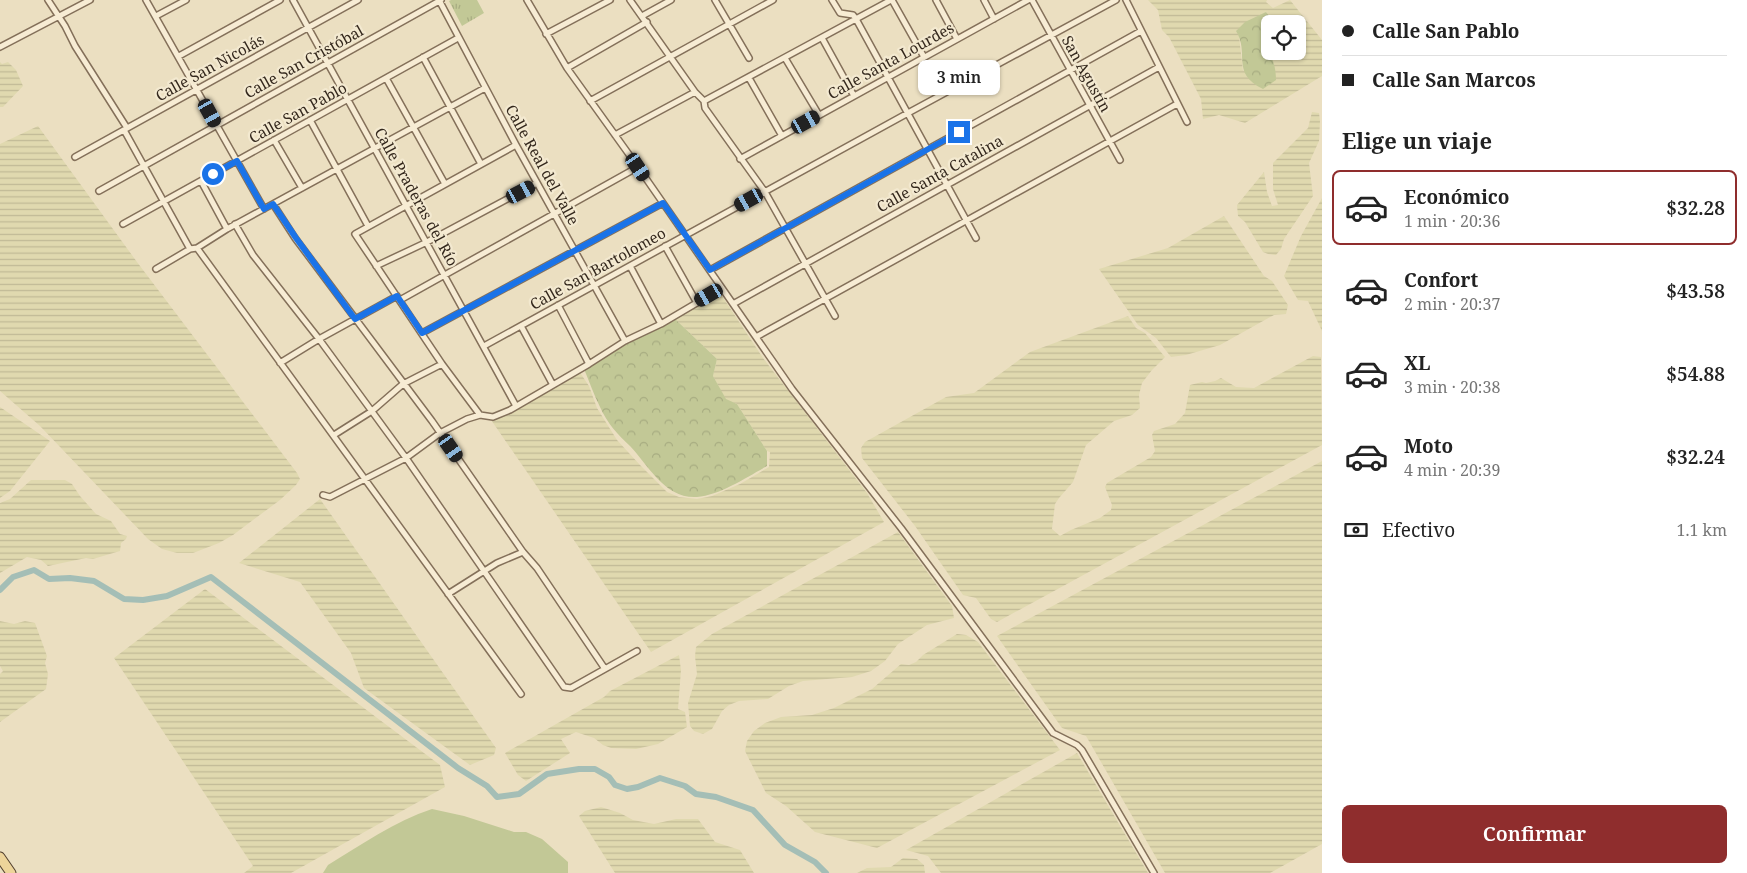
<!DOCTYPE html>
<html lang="es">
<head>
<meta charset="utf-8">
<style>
  :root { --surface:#fff; --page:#f6f6f6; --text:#222; --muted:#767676; --line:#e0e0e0; --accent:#8f2d2d }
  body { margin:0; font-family:"Noto Serif",serif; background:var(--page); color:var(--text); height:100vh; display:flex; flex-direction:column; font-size:19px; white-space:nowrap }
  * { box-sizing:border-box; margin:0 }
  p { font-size:16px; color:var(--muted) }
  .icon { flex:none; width:28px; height:28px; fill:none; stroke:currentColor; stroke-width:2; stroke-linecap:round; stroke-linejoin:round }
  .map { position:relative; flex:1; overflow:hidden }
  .drawer { display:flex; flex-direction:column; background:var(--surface); width:425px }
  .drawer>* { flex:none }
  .top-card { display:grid; align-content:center; height:110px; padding:0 20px; background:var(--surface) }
  .buttons { position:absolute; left:1261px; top:15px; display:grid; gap:10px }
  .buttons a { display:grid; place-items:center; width:45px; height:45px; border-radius:8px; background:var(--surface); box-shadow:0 1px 4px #0004; font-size:25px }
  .end { position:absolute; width:22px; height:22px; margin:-11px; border:6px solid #1a73e8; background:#fff; box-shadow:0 0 0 2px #fff }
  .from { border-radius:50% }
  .bubble { position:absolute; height:35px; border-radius:8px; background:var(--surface); box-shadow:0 1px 4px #0004; font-size:16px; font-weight:600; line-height:35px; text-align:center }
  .car { position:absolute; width:15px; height:30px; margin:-15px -8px; border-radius:6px; box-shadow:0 0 4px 1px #0007; background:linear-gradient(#222 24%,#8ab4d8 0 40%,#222 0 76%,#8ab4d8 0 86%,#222 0) }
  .top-card b { display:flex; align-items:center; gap:18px; height:48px; font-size:19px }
  .top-card b+b { border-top:1px solid var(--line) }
  .top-card i { width:12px; height:12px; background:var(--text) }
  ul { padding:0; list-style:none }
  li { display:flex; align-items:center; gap:15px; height:75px; margin:0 10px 8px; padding:0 10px; border:2px solid transparent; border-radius:8px }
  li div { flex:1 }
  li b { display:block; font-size:19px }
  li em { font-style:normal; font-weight:600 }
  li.active { border-color:var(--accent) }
  li>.icon { width:45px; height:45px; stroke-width:1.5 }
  h2 { padding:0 20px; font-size:22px; line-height:60px }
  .pay { display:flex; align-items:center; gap:12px; height:55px; padding:0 20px; font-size:19px }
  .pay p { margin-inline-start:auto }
  .cta { display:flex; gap:10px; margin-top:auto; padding:10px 20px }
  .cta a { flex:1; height:58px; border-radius:8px; background:var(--accent); color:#fff; font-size:20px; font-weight:600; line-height:58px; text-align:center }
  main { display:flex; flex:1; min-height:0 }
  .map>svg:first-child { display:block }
  .farmland { fill:url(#farmland-rules); fill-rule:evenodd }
  .green { fill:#c2c896 }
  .forest { fill:url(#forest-crowns) }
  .park { fill:url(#park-tufts) }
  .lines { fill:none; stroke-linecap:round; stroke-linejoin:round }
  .canal { stroke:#a4beb6; stroke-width:6 }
  .street-casing { stroke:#84705a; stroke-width:8 }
  .primary-casing { stroke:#513f2e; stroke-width:11 }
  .street { stroke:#f7ecd4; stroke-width:5 }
  .primary { stroke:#edd49a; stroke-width:9 }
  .route { stroke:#1a73e8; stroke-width:6 }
  .labels { text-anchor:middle; stroke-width:4.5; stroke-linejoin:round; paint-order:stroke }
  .street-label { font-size:15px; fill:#34281d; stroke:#f3e9d0 }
</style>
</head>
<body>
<main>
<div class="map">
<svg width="1322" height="873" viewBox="0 0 1322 873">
  <defs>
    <pattern id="farmland-rules" width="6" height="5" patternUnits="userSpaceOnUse" patternTransform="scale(1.25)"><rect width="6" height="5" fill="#e0d9af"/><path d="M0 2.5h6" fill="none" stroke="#c1ba96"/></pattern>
    <pattern id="forest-crowns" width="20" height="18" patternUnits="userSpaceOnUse" patternTransform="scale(1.25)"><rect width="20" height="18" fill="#c2c896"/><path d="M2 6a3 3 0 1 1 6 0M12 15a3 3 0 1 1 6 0" fill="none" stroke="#a7ac81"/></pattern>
    <pattern id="park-tufts" width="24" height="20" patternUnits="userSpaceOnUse" patternTransform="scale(1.25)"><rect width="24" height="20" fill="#c2c896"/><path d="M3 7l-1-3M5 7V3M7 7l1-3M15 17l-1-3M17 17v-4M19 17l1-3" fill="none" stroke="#a7ac81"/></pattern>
  </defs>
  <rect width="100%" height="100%" fill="#ebdfc1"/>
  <path class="farmland" d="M1148 0H1267L1266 2 1273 8 1290 0 1322 40V76L1245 123 1219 115 1203 119 1201 99 1169 37 1162 30 1158 10ZM1266 12 1275 23 1274 24H1298V51H1270V28L1264 35V48L1243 71 1239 36Z
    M0 62 2 64 8 62 16 70 23 86 3 107H0Z
    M1312 112 1319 113 1320 121 1319 141 1309 163 1313 196 1284 239 1281 249 1276 255 1268 254 1263 252 1245 222 1238 216 1237 205 1264 172 1267 192 1272 206 1278 205 1273 189V163L1308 128Z
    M38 126 137 262 297 473 300 479 296 485 280 500 233 535 219 543 193 553H177L162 549 148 539 40 426 0 391V144Z
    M1322 198V331L1308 301 1298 300 1284 276 1301 236Z
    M1224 216 1264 276 1272 281 1288 305 1286 314 1274 315 1220 345 1186 355 1171 357 1156 338 1138 325 1099 269 1168 248Z
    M720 293 763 358 867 493 884 522 651 652 489 417 574 371H579L589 386 597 408 617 440 640 465 667 492 679 497 697 499 712 496 740 484 769 467 770 452 767 451 737 404 726 400 713 376 717 359 674 318Z
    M1128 316 1136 328 1145 333 1165 357 1152 370 1142 383 1139 395 1140 408 1132 415 1114 421 1086 445 1073 482 1059 498 1055 504 1052 529 1060 536 1071 530 1100 518 1111 510 1112 505 1105 487 1107 483 1151 457 1155 451 1152 435 1154 431 1175 424 1185 413 1190 385 1202 382 1206 383 1215 381 1221 378 1236 387 1254 388 1313 356 1321 357 1322 445 997 622 991 619 976 598 963 595 915 526 862 458 861 448 865 442 946 397 974 393 1030 352Z
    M0 407 50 441 10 491 0 498Z
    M1322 461V844L1270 873H1165L1086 736 1062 728 997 636Z
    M31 480H65L72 484 80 496 96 514 111 521 120 534 127 536 126 539 121 543 120 551 93 559 86 558 48 566 41 560 27 557 0 573V503L10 499Z
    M320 499 496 748 494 755 470 765 364 688 351 653 300 582 239 563Z
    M898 532 952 606 954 618 927 625 898 644 885 661 871 671 852 677 803 681 789 686 768 699 739 701 729 705 722 711 712 729 703 734 694 731 690 726 688 703 697 674 695 656 696 647 712 634Z
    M205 589 440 765 445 787 291 873H244L253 866 114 658Z
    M0 621 14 624 25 621 35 623 47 656 45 663 48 674 46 689 0 722V674L3 671 0 666Z
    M957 634 966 635 978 642 1060 750 877 848 815 832 786 806 766 793 745 751 747 741 754 731 765 723 781 717 812 715 834 708 872 689 901 664 909 665 916 662 923 655Z
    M679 655 681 670 678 709 685 712 687 727 658 744 636 749 611 748 603 745 594 738 576 732 561 739 570 753 526 781 518 775 505 753 604 697 610 691Z
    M1077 753 1148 873H941L928 856 906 850Z
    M601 807 620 813 633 820 654 824 676 819H698L715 842 740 850 754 873H615L579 816 585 811Z
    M903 858 917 859 924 865 925 873H857L867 868 891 867Z"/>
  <path class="green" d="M432 809 464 816 514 832H526L542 839 568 862V873H323L328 865C361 845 395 821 432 809Z"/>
  <path class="forest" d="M1266 12 1275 23 1270 24V28L1264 35V47C1273 54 1276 69 1276 80L1263 89C1230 73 1250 53 1236 31L1245 22Z
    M674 318 717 359 713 376 726 399 737 404 767 451V466C747 477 720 495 697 497 665 499 649 466 630 446 618 435 607 423 600 407 594 395 589 381 584 369L588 363Z"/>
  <path class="park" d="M451 0H477L484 13 462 26 449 1Z"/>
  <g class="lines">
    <path class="canal" d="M0 590 13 577 34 570 49 579 70 578 94 581 124 599 143 600 167 596 211 577 458 768 487 786 497 797 519 794 547 774 579 769H595L609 777 615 785 627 789 638 787 660 778 685 786 696 794 716 797 753 810 785 845 815 862 826 873"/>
    <defs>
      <path id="street" d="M48 0 65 26 75 46 127 128
        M146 0 264 209
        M293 0 516 406
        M439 0 516 145 625 341
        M527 0 567 68 638 167 792 389 901 528 1053 733 1077 745 1082 750 1154 873
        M630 0 695 92 704 101 705 108 765 192 835 316
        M715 0 749 58
        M832 0 840 13 853 15 856 19 976 238
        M892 0 924 57
        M936 0 957 39
        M984 0 994 19
        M1032 0 1120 160
        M1126 0 1187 122
        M156 16 186 0
        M642 16 671 0
        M546 34 610 0
        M822 38 854 96
        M0 47 90 0
        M179 56 280 0
        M423 57 481 164
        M785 58 819 115
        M567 68 647 22
        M386 78 445 184
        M749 78 782 136
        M590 101 773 0
        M704 101 891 0
        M310 120 368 226
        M124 130 190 249
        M615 135 695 92
        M274 140 302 188
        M75 157 358 0
        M740 159 1028 0
        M201 181 227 229
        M99 191 441 0
        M273 204 295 238 432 421 523 552 537 568 605 669
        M123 224 458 38
        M235 224 253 255 319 339 406 458 564 687 571 688 637 651
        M665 246 697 303
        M197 248 521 694
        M376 266 427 242 537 183
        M630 266 661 324
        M156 269 190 249 197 248 227 229 485 88
        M710 270 1141 31
        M400 300 638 167
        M733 304 1159 67
        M558 305 589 364
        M521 326 553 385
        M422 333 663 203
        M756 337 1177 104
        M484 346 908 113 1116 0
        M280 363 319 339 397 296
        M480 415 442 364 355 234 516 145
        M334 435 372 411 403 384 442 364
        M323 495 330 497 406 458 440 433 467 419 480 415 493 417 510 410 589 364 625 341 661 324 722 288
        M448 594 497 563 523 552"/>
      <path id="primary" d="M0 857 11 873"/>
    </defs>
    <use href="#street" class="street-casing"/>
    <use href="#primary" class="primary-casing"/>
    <use href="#street" class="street"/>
    <use href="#primary" class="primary"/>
  </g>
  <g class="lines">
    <path class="route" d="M213 174 237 161 264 209 273 204 296 238 355 319 397 296 422 333 663 203 710 270 959 132"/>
  </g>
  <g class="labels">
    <g class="street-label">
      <text transform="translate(891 61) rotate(-29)" y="5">Calle Santa Lourdes</text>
      <text transform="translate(304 62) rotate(-29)" y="5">Calle San Cristóbal</text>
      <text transform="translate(210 68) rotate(-29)" y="5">Calle San Nicolás</text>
      <text transform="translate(1086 74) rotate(61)" y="5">San Agustín</text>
      <text transform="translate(298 113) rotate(-29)" y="5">Calle San Pablo</text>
      <text transform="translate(542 165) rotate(61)" y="5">Calle Real del Valle</text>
      <text transform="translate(940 174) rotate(-29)" y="5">Calle Santa Catalina</text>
      <text transform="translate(416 197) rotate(61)" y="5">Calle Praderas del Río</text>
      <text transform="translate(598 269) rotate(-29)" y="5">Calle San Bartolomeo</text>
    </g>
  </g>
</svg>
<div class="buttons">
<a><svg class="icon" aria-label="locate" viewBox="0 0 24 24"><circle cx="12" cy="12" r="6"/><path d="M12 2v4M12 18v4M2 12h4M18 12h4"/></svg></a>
</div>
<i class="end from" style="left:213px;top:174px"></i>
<i class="end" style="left:959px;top:132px"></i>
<div class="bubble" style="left:918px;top:60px;width:82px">3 min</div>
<i class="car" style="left:210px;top:113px;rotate:151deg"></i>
<i class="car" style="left:806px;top:122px;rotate:61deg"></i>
<i class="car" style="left:638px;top:167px;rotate:146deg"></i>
<i class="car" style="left:521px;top:192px;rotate:62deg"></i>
<i class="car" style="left:749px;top:200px;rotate:241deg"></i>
<i class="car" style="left:709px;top:295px;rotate:240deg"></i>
<i class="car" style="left:451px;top:448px;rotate:145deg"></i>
</div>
<section class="drawer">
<div class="top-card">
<b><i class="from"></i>Calle San Pablo</b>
<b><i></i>Calle San Marcos</b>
</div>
<h2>Elige un viaje</h2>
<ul>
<li class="active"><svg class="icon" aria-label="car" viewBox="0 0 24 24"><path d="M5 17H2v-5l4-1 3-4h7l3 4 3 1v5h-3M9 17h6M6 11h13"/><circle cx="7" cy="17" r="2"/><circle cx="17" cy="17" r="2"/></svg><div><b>Económico</b><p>1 min · 20:36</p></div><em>$32.28</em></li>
<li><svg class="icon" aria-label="car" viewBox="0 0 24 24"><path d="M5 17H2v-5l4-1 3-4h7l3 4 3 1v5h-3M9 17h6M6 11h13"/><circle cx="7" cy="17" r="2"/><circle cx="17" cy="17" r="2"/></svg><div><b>Confort</b><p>2 min · 20:37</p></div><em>$43.58</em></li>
<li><svg class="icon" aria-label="car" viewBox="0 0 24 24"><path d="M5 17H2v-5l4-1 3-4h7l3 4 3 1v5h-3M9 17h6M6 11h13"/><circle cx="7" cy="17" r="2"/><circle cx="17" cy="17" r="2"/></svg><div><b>XL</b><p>3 min · 20:38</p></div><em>$54.88</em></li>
<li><svg class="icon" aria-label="car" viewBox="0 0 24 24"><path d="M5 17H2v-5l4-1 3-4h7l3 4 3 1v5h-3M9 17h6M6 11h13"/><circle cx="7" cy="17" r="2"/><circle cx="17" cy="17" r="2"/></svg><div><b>Moto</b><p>4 min · 20:39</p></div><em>$32.24</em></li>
</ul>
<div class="pay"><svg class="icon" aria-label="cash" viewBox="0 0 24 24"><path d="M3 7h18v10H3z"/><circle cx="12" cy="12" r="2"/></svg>Efectivo<p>1.1 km</p></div>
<div class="cta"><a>Confirmar</a></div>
</section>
</main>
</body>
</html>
